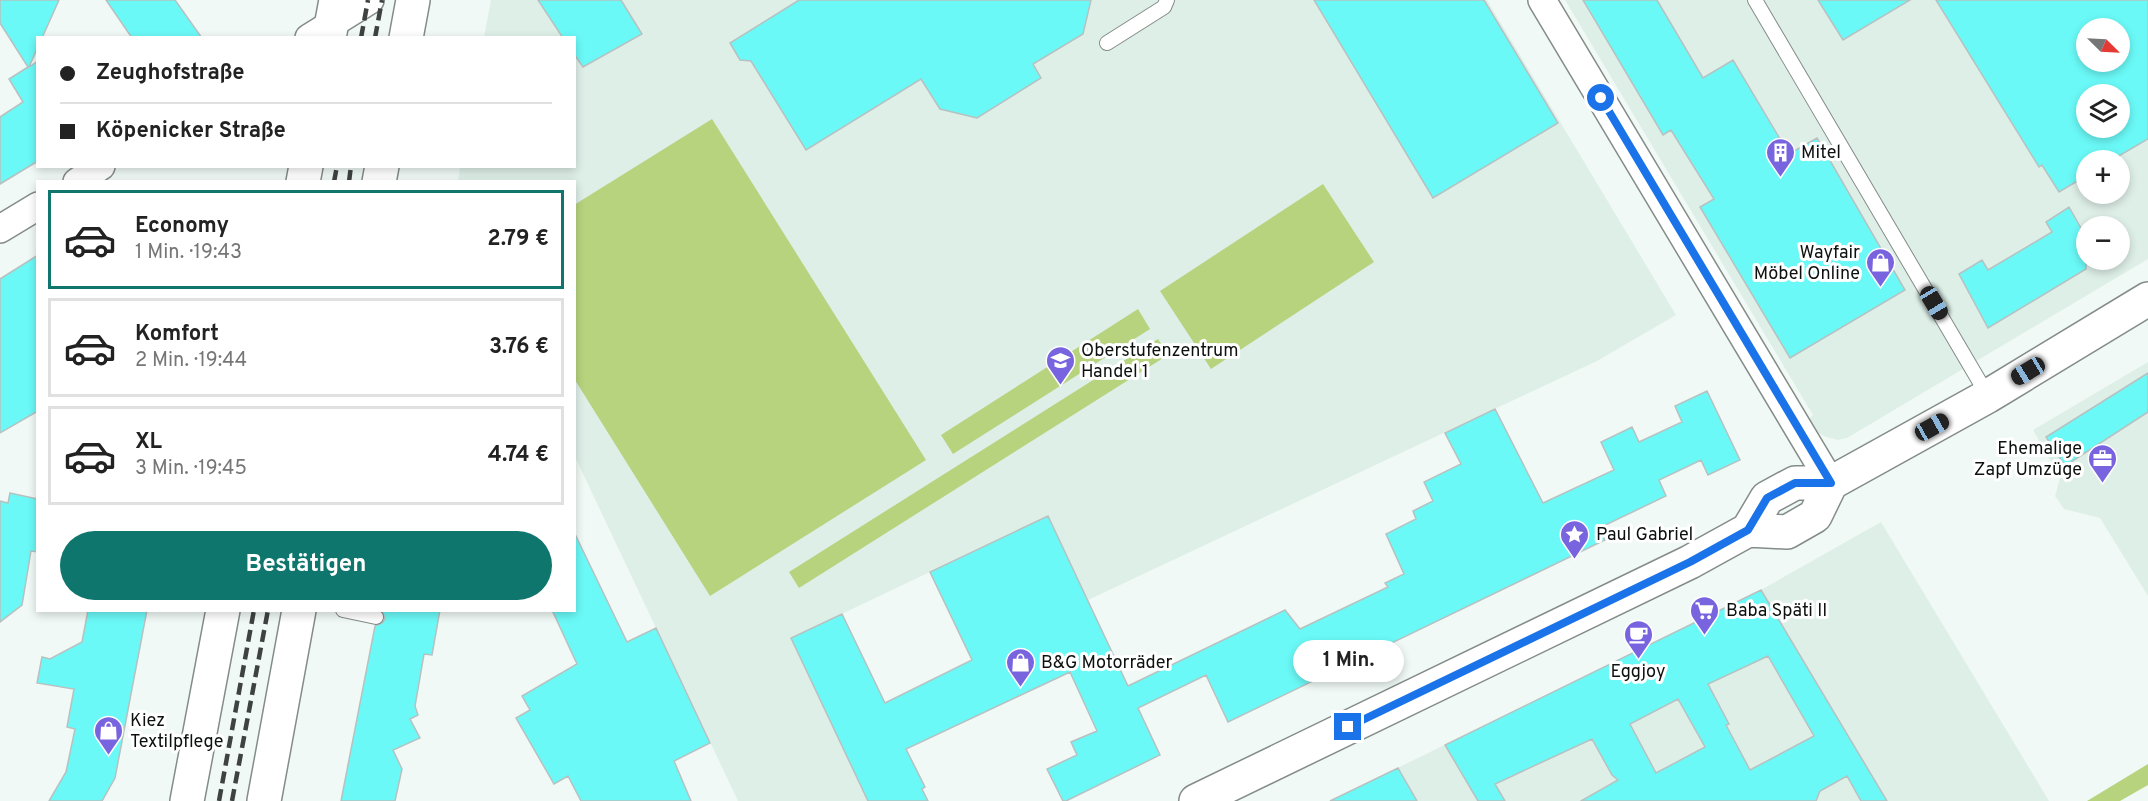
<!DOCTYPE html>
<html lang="de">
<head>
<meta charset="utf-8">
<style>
  :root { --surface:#fff; --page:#f2f2f2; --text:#222; --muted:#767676; --line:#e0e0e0; --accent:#0f766e }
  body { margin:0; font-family:Overpass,sans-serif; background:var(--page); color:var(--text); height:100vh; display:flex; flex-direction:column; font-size:22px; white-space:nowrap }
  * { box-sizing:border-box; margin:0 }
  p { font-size:20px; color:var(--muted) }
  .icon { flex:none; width:33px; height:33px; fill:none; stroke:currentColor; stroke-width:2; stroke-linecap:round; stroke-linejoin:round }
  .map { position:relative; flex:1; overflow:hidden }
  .side { position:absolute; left:36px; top:180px; width:540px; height:432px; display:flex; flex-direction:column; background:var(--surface); border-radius:0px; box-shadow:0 3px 9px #0003 }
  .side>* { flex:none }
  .banner { position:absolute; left:36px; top:36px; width:540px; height:132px; border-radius:0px; box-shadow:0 3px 9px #0003; display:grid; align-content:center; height:132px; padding:0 24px; background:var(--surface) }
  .needle { width:39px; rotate:114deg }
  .controls { position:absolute; left:2076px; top:18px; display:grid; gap:12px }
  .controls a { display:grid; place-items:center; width:54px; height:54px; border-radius:50%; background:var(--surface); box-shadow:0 3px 9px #0003; font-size:30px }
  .end { position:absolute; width:27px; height:27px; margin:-14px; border:8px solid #1a73e8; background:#fff; box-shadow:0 0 0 3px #fff }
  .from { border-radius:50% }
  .bubble { position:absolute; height:42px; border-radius:21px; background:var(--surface); box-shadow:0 3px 9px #0003; font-size:20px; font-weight:700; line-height:42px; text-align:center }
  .car { position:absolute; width:18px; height:36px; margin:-18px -9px; border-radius:8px; box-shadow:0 0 4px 2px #0007; background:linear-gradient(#222 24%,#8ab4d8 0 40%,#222 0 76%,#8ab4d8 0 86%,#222 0) }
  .banner b { display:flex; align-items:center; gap:21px; height:57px; font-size:22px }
  .banner b+b { border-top:2px solid var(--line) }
  .banner i { width:15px; height:15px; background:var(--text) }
  ul { padding:10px 0 0; list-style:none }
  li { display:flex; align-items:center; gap:18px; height:99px; margin:0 12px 9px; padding:0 12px; border:3px solid var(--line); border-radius:0px }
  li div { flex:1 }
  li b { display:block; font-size:22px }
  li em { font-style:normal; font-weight:700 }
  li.current { border-color:var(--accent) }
  li>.icon { width:54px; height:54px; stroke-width:1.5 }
  .button { display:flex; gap:12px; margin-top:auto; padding:12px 24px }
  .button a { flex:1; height:69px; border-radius:36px; background:var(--accent); color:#fff; font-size:24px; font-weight:700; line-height:69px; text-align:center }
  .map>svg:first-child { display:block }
  .built { fill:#deefe8; fill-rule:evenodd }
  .green { fill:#b7d37e }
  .building { fill:#6af9f7; stroke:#b7c1c0; stroke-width:1.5; fill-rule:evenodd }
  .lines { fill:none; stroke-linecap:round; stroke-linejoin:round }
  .lane-casing { stroke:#848c88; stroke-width:16 }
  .street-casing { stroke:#848c88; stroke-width:30 }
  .secondary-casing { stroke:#848c88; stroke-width:36 }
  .lane { stroke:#fff; stroke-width:14 }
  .street { stroke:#fff; stroke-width:27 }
  .secondary { stroke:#fff; stroke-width:33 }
  .rail { stroke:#3e4240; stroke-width:4.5; stroke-dasharray:12 6; stroke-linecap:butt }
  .route { stroke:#1a73e8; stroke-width:8 }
  .labels { text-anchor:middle; stroke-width:6; stroke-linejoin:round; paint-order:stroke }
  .poi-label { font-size:18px; fill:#0d100f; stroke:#fff; text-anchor:start }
</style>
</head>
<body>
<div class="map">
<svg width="2148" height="801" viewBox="0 0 2148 801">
  <rect width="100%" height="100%" fill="#f0f9f5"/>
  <path class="built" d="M491 0H1487L1676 315 1597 361 1088 600 1048 516 791 638 868 801H738L575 457 574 182H458L460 167 574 166V38L484 37Z
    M1565 0H2148V259L1847 438 1838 440 1826 437 1815 431 1807 421 1813 415ZM2086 28H2120V62H2086ZM2086 94H2120V128H2086ZM2086 160H2120V194H2086ZM2086 226H2120V260H2086Z
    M2148 362V596L2100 518 2064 509 2055 496 2060 478 2033 430Z
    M1881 522 2049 801H1330L1761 590Z"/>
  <path class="green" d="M712 119 926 460 710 596 575 380 574 205Z
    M1323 184 1374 262 1211 369 1160 291Z
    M1138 309 1150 329 953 454 941 435Z
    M1158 339 1168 355 799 588 789 572Z
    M2148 764V785L2120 801H2087Z"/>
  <path class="building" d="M0 0H59L42 38H38V47L29 67 38 61V161L0 184V117L23 102 9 79 28 67 0 23Z
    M106 0H175L202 38H132Z
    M538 0H621L642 34 583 67 574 54V38H563Z
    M799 0H1091L1083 34 1033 64 1041 78 977 118 940 109 921 79 806 150 751 61 740 60 730 43Z
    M1314 0H1484L1558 123 1433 198Z
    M1583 0H1657L1703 78 1733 60 1789 154 1817 138 1905 290 1790 358 1700 207 1714 199 1671 130 1663 135Z
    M1818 0H1910L1843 40Z
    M1936 0H2148V139L2112 160H2086V176L2059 192 2042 165 2039 167ZM2086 28H2120V62H2086ZM2086 94H2120V128H2086Z
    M2069 207 2086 237V269L1988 328 1959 274 1982 260 1988 270 2052 232 2046 222Z
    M38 255V411L0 433V279Z
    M2148 373V412L2065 466 2046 437Z
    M1707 391 1740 460 1708 475 1701 460 1659 480 1666 496 1599 528 1605 540 1228 722 1206 675 1138 708 1160 755 1066 801H1063L1047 769 1077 755 1071 742 1097 731 1070 672 906 749 925 787 922 789 928 801H868L791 638 842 614 885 703 972 660 930 572 1048 516 1128 686 1285 610 1300 629 1388 587 1385 583 1404 574 1386 534 1416 519 1413 511 1433 501 1424 482 1461 464 1445 433 1495 409 1543 503 1614 470 1601 442 1632 427 1639 442 1682 422 1675 406Z
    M10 493 38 499V552L31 551 22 605 0 622V501L8 503Z
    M574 532 627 642 656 628 710 743 674 761 691 801H581L568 776 554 784 516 718 530 710 522 696 577 664 552 610H574Z
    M1761 590 1887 801H1861L1847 776 1820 791 1816 801H1581L1618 780 1612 775 1592 739 1495 784 1505 801H1478L1445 745ZM1768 656 1814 736 1750 770 1726 725 1729 724 1708 684ZM1678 699 1705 747 1656 773 1630 724Z
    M88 610H147L115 778 102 801H49L66 772 75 729 67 727 74 689 37 683 42 657 50 659 82 642Z
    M382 610H440L432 655 424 654 415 706 418 715 410 719 420 738 393 750 402 769 395 801H341L375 626 382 623 385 619Z
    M1398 768 1417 801H1330Z"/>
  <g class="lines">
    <defs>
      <path id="lane" d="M1755 0 1988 396
        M1107 43 1164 7 1167 0
        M343 610 376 617"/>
      <path id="street" d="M1542 0 1831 483
        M309 38 370 0
        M77 182 101 166
        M0 229 38 206"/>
      <path id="secondary" d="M329 38 336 0
        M406 38 413 0
        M303 182 306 166
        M379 182 382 166
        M1748 530 1787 532 1815 516 1831 483
        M187 801 223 610
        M264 801 299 610
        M1196 801 1690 562 1748 530 1767 498 1795 483H1831L1988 396 2148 299"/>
    </defs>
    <use href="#lane" class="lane-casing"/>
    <use href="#street" class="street-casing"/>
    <use href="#secondary" class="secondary-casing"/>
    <use href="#lane" class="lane"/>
    <use href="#street" class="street"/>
    <use href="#secondary" class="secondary"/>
    <path class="rail" d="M361 38 368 0
      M375 38 382 0
      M334 182 337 166
      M349 182 351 166
      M219 801 254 610
      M232 801 268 610"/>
  </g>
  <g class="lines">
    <path class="route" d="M1348 727 1690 562 1748 530 1767 498 1795 483H1831L1601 98"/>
  </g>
  <defs>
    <symbol id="building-pin" viewBox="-11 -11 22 30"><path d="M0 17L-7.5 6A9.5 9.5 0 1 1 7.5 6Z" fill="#7964df" stroke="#fff"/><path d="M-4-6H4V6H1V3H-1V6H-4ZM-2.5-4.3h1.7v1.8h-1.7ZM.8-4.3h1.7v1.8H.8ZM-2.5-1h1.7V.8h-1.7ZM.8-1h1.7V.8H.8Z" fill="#fff"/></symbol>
    <symbol id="shop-pin" viewBox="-11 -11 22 30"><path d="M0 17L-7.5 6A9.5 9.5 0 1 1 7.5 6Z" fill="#7964df" stroke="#fff"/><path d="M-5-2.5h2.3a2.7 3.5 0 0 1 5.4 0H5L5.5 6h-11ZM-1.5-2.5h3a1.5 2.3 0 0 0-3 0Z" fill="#fff"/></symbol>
    <symbol id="school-pin" viewBox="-11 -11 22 30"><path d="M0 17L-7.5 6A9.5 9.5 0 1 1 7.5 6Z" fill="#7964df" stroke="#fff"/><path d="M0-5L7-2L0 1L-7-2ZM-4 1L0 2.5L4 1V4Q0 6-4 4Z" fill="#fff"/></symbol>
    <symbol id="office-pin" viewBox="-11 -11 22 30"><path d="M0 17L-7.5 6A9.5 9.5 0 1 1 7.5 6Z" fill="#7964df" stroke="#fff"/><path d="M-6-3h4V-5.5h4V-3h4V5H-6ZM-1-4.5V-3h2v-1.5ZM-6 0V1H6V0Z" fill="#fff"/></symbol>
    <symbol id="sight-pin" viewBox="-11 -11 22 30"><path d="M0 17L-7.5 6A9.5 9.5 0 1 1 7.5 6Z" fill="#7964df" stroke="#fff"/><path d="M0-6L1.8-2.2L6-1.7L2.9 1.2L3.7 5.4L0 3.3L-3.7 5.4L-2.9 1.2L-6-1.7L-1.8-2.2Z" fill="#fff"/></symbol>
    <symbol id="supermarket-pin" viewBox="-11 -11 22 30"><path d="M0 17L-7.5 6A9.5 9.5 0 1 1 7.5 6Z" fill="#7964df" stroke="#fff"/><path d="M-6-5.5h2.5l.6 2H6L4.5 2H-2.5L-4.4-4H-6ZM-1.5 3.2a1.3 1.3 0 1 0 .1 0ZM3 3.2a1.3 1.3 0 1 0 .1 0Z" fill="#fff"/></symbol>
    <symbol id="cafe-pin" viewBox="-11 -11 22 30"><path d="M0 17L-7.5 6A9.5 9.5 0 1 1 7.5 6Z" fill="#7964df" stroke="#fff"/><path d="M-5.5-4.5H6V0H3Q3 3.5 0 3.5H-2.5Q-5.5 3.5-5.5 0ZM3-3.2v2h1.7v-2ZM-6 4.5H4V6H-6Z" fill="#fff"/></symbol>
  </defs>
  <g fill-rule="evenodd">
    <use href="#building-pin" x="1764" y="136" width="33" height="45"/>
    <use href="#shop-pin" x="1864" y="246" width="33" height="45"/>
    <use href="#school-pin" x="1044" y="344" width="33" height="45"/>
    <use href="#office-pin" x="2086" y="442" width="33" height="45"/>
    <use href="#sight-pin" x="1558" y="518" width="33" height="45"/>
    <use href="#supermarket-pin" x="1688" y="594" width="33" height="45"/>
    <use href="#cafe-pin" x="1622" y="618" width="33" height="45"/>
    <use href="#shop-pin" x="1004" y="646" width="33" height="45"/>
    <use href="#shop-pin" x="92" y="714" width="33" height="45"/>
  </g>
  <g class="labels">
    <g class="poi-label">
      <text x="1801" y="158">Mitel</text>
      <text x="1860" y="258" text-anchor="end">Wayfair<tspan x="1860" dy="21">Möbel Online</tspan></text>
      <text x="1081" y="356">Oberstufenzentrum<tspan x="1081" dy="21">Handel 1</tspan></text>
      <text x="2082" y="454" text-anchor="end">Ehemalige<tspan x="2082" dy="21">Zapf Umzüge</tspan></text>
      <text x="1596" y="540">Paul Gabriel</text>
      <text x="1726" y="616">Baba Späti II</text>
      <text x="1041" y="668">B&amp;G Motorräder</text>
      <text x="1638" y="677" text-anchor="middle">Eggjoy</text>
      <text x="130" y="726">Kiez<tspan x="130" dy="21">Textilpflege</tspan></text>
    </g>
  </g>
</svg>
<div class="controls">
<a><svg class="needle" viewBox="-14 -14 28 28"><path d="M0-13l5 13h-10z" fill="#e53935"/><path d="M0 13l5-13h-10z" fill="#767676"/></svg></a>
<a><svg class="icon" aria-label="layers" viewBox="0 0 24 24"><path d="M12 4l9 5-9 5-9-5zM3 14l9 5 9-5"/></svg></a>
<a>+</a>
<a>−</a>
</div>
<i class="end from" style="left:1601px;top:98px"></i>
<i class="end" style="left:1348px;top:727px"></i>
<div class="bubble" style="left:1293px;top:640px;width:111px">1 Min.</div>
<i class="car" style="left:1934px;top:303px;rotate:149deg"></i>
<i class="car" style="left:2028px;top:371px;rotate:239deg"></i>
<i class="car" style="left:1932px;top:427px;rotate:61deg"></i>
<div class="banner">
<b><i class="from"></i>Zeughofstraße</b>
<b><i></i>Köpenicker Straße</b>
</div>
<section class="side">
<ul>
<li class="current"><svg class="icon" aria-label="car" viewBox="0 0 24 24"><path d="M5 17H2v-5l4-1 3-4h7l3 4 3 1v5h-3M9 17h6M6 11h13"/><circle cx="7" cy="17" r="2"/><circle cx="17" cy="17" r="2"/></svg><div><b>Economy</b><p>1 Min. · 19:43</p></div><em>2.79 €</em></li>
<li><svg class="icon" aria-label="car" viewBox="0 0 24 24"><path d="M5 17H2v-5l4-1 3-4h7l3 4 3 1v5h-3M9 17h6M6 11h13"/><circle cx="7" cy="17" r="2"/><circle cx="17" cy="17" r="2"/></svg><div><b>Komfort</b><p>2 Min. · 19:44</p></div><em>3.76 €</em></li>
<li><svg class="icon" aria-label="car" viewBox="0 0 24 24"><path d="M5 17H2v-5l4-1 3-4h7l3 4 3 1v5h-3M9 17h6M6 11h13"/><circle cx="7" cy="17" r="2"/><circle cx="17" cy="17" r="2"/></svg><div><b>XL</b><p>3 Min. · 19:45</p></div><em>4.74 €</em></li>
</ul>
<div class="button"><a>Bestätigen</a></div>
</section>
</div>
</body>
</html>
